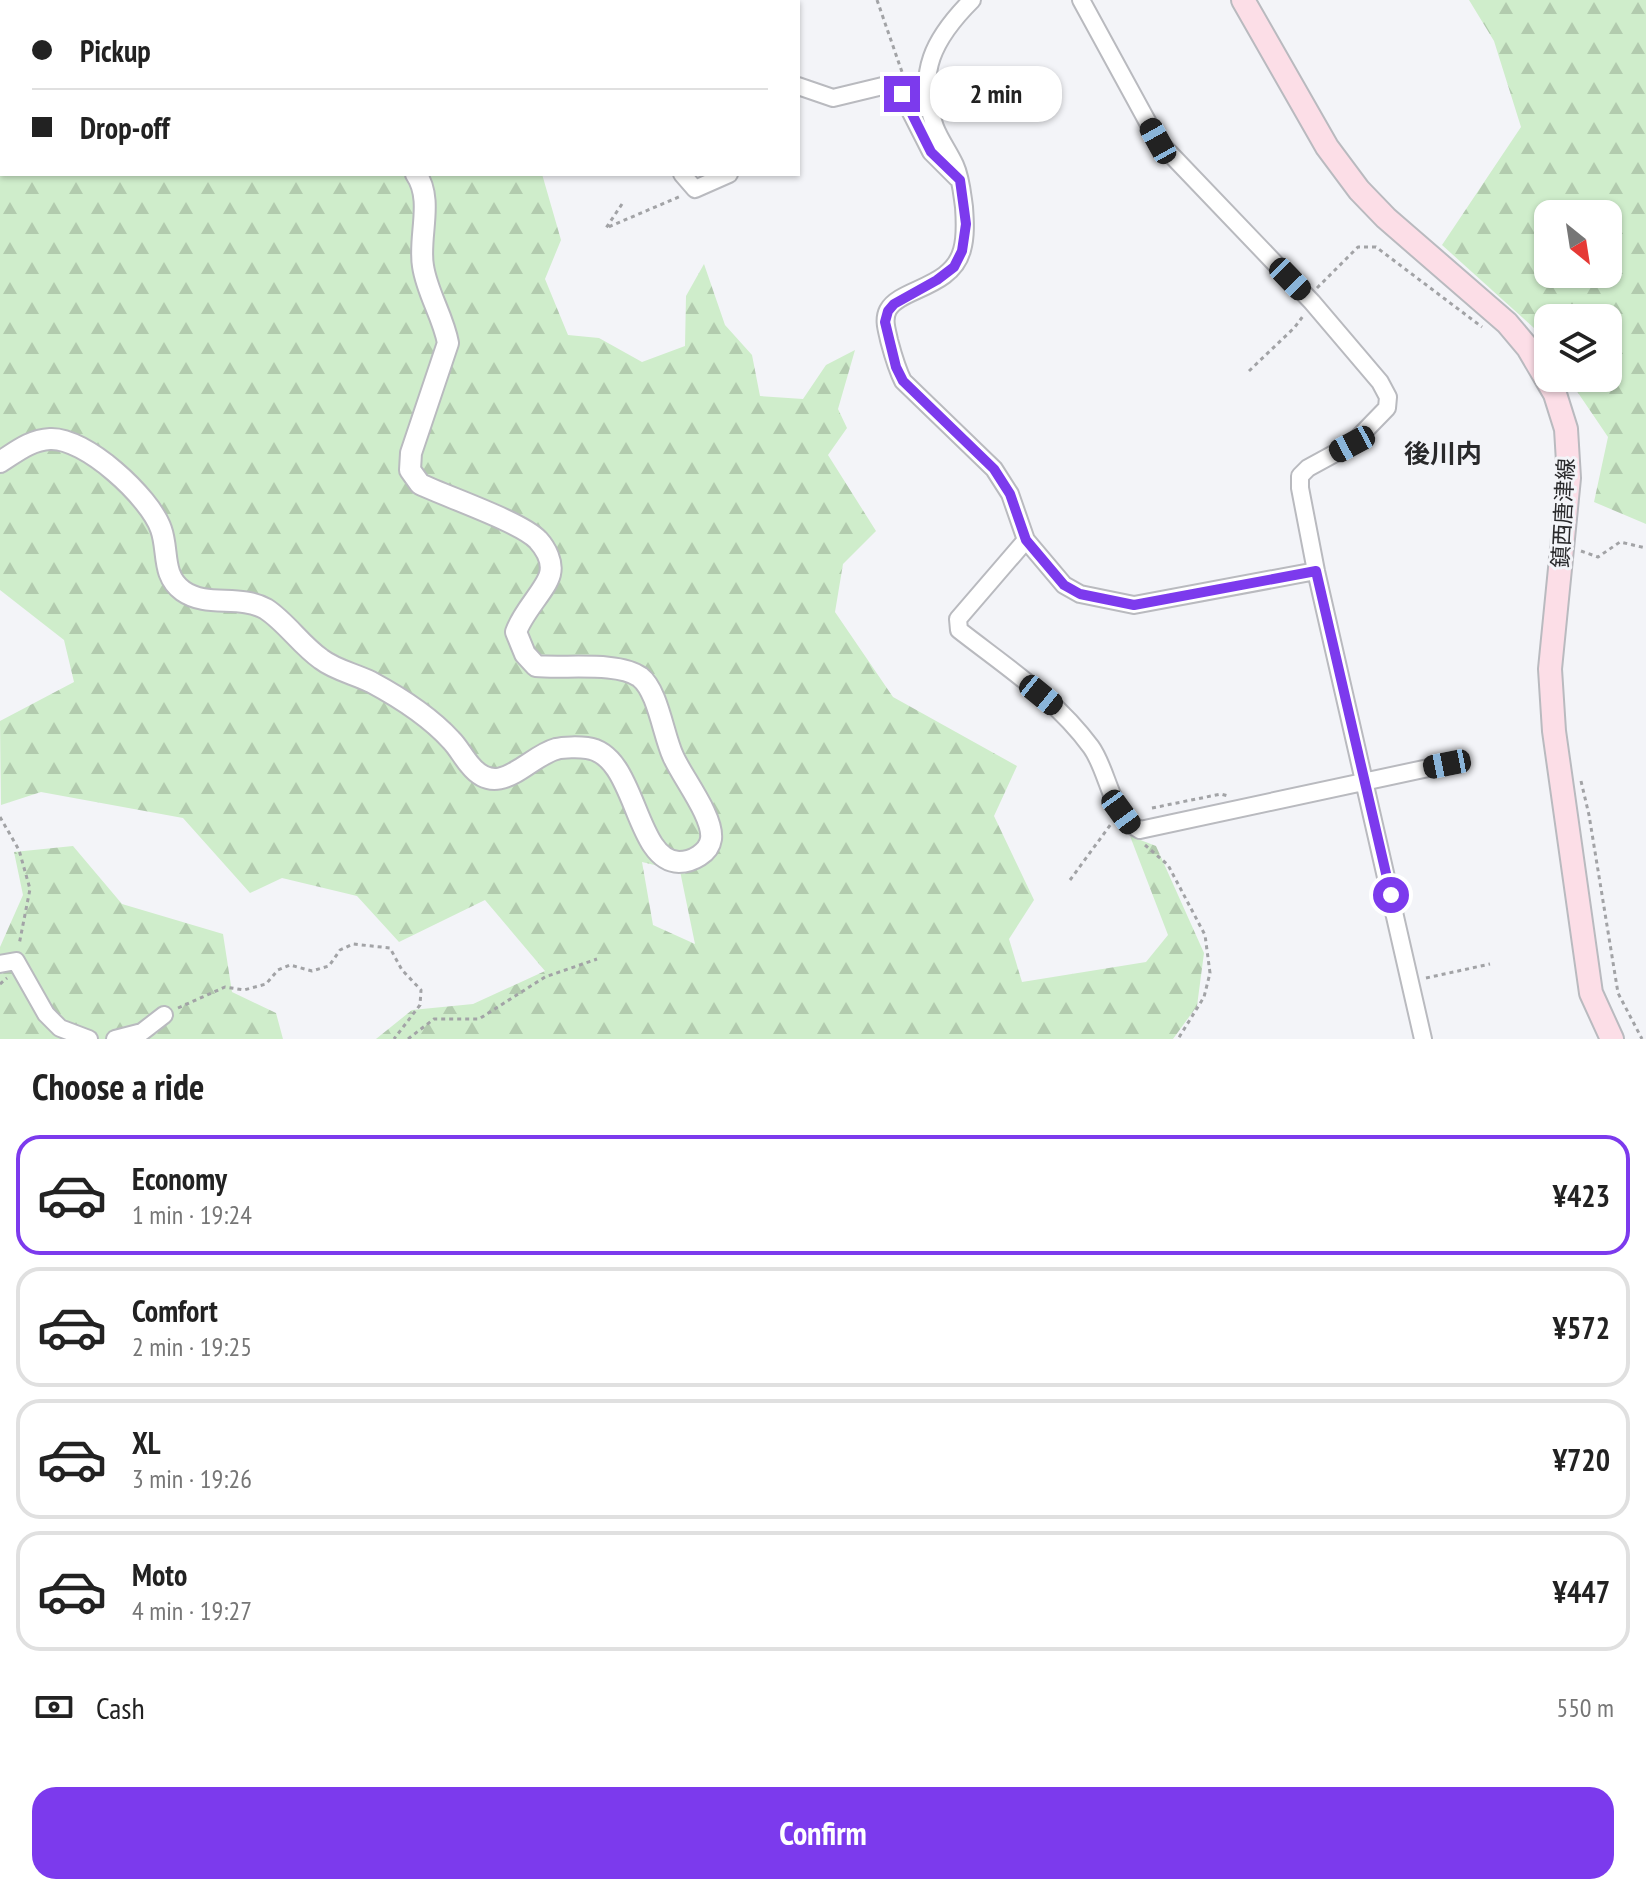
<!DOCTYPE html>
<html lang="en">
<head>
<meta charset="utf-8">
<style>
  :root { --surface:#fff; --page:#f2f2f2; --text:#222; --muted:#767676; --line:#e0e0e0; --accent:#7c3aed }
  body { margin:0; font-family:"PT Sans Narrow","Noto Sans JP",sans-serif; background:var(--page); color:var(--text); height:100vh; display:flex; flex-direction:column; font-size:30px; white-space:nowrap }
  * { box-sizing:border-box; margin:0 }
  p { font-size:26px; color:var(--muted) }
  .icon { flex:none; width:44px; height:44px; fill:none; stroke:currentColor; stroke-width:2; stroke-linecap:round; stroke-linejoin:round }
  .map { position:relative; height:1039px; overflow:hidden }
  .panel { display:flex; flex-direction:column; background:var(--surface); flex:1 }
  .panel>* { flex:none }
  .hud { position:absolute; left:0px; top:0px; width:800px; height:176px; box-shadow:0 2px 6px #0004; display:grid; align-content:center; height:176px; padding:0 32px; background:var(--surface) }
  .needle { width:52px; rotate:150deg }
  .controls { position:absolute; left:1534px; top:200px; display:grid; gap:16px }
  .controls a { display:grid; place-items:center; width:88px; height:88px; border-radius:16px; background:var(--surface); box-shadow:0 2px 6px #0004; font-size:40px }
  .end { position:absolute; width:36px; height:36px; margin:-18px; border:10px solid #7c3aed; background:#fff; box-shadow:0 0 0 4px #fff }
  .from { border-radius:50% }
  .bubble { position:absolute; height:56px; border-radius:24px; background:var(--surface); box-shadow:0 2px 6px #0004; font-size:26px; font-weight:700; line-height:56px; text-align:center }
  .car { position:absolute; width:24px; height:48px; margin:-24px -12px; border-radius:10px; box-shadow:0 0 6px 2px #0007; background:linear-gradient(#222 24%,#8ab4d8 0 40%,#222 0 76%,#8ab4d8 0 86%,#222 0) }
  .hud b { display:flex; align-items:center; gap:28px; height:76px; font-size:30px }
  .hud b+b { border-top:2px solid var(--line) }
  .hud i { width:20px; height:20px; background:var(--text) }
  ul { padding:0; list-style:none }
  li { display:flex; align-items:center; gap:24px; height:120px; margin:0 16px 12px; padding:0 16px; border:4px solid var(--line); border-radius:24px }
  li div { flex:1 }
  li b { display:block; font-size:30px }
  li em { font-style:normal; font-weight:700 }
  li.active { border-color:var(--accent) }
  li>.icon { width:72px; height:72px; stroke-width:1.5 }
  h2 { padding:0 32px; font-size:36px; line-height:96px }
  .pay { display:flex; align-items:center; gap:20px; height:88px; padding:0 32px; font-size:30px }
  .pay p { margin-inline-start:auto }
  .cta { display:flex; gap:16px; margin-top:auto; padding:16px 32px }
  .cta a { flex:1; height:92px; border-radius:24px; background:var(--accent); color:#fff; font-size:32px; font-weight:700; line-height:92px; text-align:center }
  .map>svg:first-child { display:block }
  .forest { fill:url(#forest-firs); fill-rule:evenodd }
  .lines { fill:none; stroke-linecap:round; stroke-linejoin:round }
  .minor-casing { stroke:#b9babf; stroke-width:20 }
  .tertiary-casing { stroke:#b9babf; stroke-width:24 }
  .secondary-casing { stroke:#b9babf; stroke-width:26 }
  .path { stroke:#a2a3a6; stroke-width:3; stroke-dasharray:4 4; stroke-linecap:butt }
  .minor { stroke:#fff; stroke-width:16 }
  .tertiary { stroke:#fff; stroke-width:20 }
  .secondary { stroke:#fcdee7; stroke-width:22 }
  .route { stroke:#7c3aed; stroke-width:10 }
  .labels { text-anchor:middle; stroke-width:6; stroke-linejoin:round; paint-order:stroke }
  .street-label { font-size:22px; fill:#29292b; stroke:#f3f4f8 }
  .quarter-label { font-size:26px; font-weight:bold; fill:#29292b; stroke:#f3f4f8 }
</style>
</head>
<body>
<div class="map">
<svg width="1646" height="1039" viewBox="0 0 1646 1039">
  <defs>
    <pattern id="forest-firs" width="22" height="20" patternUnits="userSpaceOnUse" patternTransform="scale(2)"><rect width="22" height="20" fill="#cfedcb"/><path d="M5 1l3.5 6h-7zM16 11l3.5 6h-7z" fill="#b2cbae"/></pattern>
  </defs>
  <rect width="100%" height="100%" fill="#f3f4f8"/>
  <path class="forest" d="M0 0 345 2H2V174H542L561 240 545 279 568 335 599 338 642 362 685 346 686 296 704 264 725 325 752 355 760 396 803 399 826 365 855 350 838 409 847 428 828 455 876 531 843 564 835 612 893 697 1017 766 994 816 1034 900 1009 939 1022 982 1146 962 1168 935 1130 836 1156 846 1204 953 1197 1006 1173 1039H376L412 1010 473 1004 545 971 485 900 399 942 357 896 282 878 250 893 183 818 41 792 1 805 0 721 74 682 64 640 0 590ZM642 862 680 871 695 944 653 925Z
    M1469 0H1646V524L1594 502 1608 437 1568 378H1608V318H1548V349L1534 328 1442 245 1521 127 1494 41ZM1608 214V274H1548V214Z
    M73 846 122 904 223 934 232 992 276 1013 283 1039H0V947L23 895 14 852Z"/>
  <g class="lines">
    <defs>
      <path id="minor" d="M515 0 516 2
        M972 0C934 38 915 73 935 127 940 140 949 152 955 165 961 178 962 193 964 207 965 221 966 236 962 250 952 288 900 288 888 310 883 320 887 330 889 340 893 355 896 367 903 381L994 469 1010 494 1026 540 1064 585 1080 594 1134 605 1316 571
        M1081 0 1158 141 1312 302 1380 382 1388 397 1387 408 1352 444 1308 468 1300 476V488L1316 571 1423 1039
        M798 86 833 98 891 84 898 87 931 152 957 178
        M682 174 695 189 729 174
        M1026 540 958 619 959 630C1005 666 1056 699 1091 747 1109 772 1110 815 1140 830L1447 764
        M0 964 16 961 46 1014 60 1028 89 1039
        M115 1039 142 1032 164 1015"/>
      <path id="tertiary" d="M187 2V0
        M0 462C16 452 30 440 50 439 85 437 150 497 161 529 169 551 161 575 183 591 207 608 239 594 266 609 286 622 301 645 321 659 335 670 355 674 371 682 399 697 430 717 451 740 458 747 463 757 470 765 499 801 527 757 556 749 564 747 579 747 587 748 637 754 634 861 679 862 692 862 709 853 711 839 714 817 682 777 673 756 663 734 658 691 640 677 618 661 563 669 536 666L525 654 516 632C523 611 546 590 550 574 553 562 546 549 538 540 521 522 447 497 420 484L410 470 411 453 448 343C443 316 427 293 423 266 418 237 434 200 416 174"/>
      <path id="secondary" d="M1243 0 1327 147 1359 190 1386 218 1507 323 1528 348 1555 394 1566 429 1569 478 1550 669 1554 731 1591 993 1612 1039"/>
    </defs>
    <use href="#minor" class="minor-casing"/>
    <use href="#tertiary" class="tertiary-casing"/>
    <use href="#secondary" class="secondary-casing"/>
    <path class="path" d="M877 0 902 72
      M376 2 380 0
      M622 204 606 228 681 196
      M1317 288 1358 247H1376L1482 327
      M1249 371 1295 327 1303 316
      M1581 551 1598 557 1620 542 1646 548
      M1581 781 1589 815 1618 993 1642 1039
      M1152 808 1221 794 1228 796
      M0 817 19 850 30 889 19 945
      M1145 845 1168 865 1205 935 1210 973 1204 997 1178 1039
      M1070 880 1111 824
      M1426 978 1490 964
      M0 984 7 978
      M178 1008 225 987 244 990 266 984 278 970 290 965 312 971 329 966 340 950 353 944 390 948 402 970 421 990 420 1005 394 1039
      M408 1039 434 1019H479L545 977 597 959"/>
    <use href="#minor" class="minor"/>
    <use href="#tertiary" class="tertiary"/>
    <use href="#secondary" class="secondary"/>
  </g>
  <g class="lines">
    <path class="route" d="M902 94 931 152 960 180 966 224 962 251 954 267 937 280 894 304 888 311 885 322 896 367 903 381 994 469 1010 494 1026 540 1064 585 1080 594 1134 605 1316 571 1391 895"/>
  </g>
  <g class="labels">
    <g class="street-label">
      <text transform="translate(1563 513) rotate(-87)" y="8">鎮西唐津線</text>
    </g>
    <g class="quarter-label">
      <text x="1443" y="463">後川内</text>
    </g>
  </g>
</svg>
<div class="controls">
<a><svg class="needle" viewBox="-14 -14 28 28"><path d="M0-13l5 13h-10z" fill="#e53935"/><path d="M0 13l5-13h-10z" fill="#767676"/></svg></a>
<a><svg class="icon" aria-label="layers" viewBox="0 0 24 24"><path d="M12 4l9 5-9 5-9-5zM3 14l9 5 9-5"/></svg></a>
</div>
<i class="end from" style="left:1391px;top:895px"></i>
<i class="end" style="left:902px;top:94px"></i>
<div class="bubble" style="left:930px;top:66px;width:132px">2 min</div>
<i class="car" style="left:1158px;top:141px;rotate:331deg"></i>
<i class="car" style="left:1290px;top:279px;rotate:136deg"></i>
<i class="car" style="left:1352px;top:444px;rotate:242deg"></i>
<i class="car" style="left:1041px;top:695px;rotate:129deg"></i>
<i class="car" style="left:1447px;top:764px;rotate:259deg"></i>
<i class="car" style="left:1121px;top:812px;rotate:144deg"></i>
<div class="hud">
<b><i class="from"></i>Pickup</b>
<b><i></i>Drop-off</b>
</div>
</div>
<section class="panel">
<h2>Choose a ride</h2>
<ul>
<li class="active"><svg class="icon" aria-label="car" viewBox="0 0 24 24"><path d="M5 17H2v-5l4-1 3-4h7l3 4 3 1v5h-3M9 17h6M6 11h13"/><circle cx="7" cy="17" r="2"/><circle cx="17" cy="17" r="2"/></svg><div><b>Economy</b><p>1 min · 19:24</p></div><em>¥423</em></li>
<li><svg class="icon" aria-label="car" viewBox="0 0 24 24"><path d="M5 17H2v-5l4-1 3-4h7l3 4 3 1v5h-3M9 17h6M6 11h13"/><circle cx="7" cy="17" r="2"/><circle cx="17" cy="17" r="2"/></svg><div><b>Comfort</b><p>2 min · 19:25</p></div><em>¥572</em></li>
<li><svg class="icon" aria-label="car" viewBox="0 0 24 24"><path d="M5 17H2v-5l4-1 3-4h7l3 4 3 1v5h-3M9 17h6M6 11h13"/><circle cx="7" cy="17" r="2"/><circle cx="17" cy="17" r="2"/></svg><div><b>XL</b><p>3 min · 19:26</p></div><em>¥720</em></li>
<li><svg class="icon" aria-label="car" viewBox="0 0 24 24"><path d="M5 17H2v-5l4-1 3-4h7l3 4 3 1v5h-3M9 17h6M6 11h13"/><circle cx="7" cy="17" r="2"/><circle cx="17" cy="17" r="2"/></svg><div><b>Moto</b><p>4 min · 19:27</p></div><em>¥447</em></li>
</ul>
<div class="pay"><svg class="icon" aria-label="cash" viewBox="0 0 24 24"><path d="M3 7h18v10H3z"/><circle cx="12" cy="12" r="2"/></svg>Cash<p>550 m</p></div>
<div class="cta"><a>Confirm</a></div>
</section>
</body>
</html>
